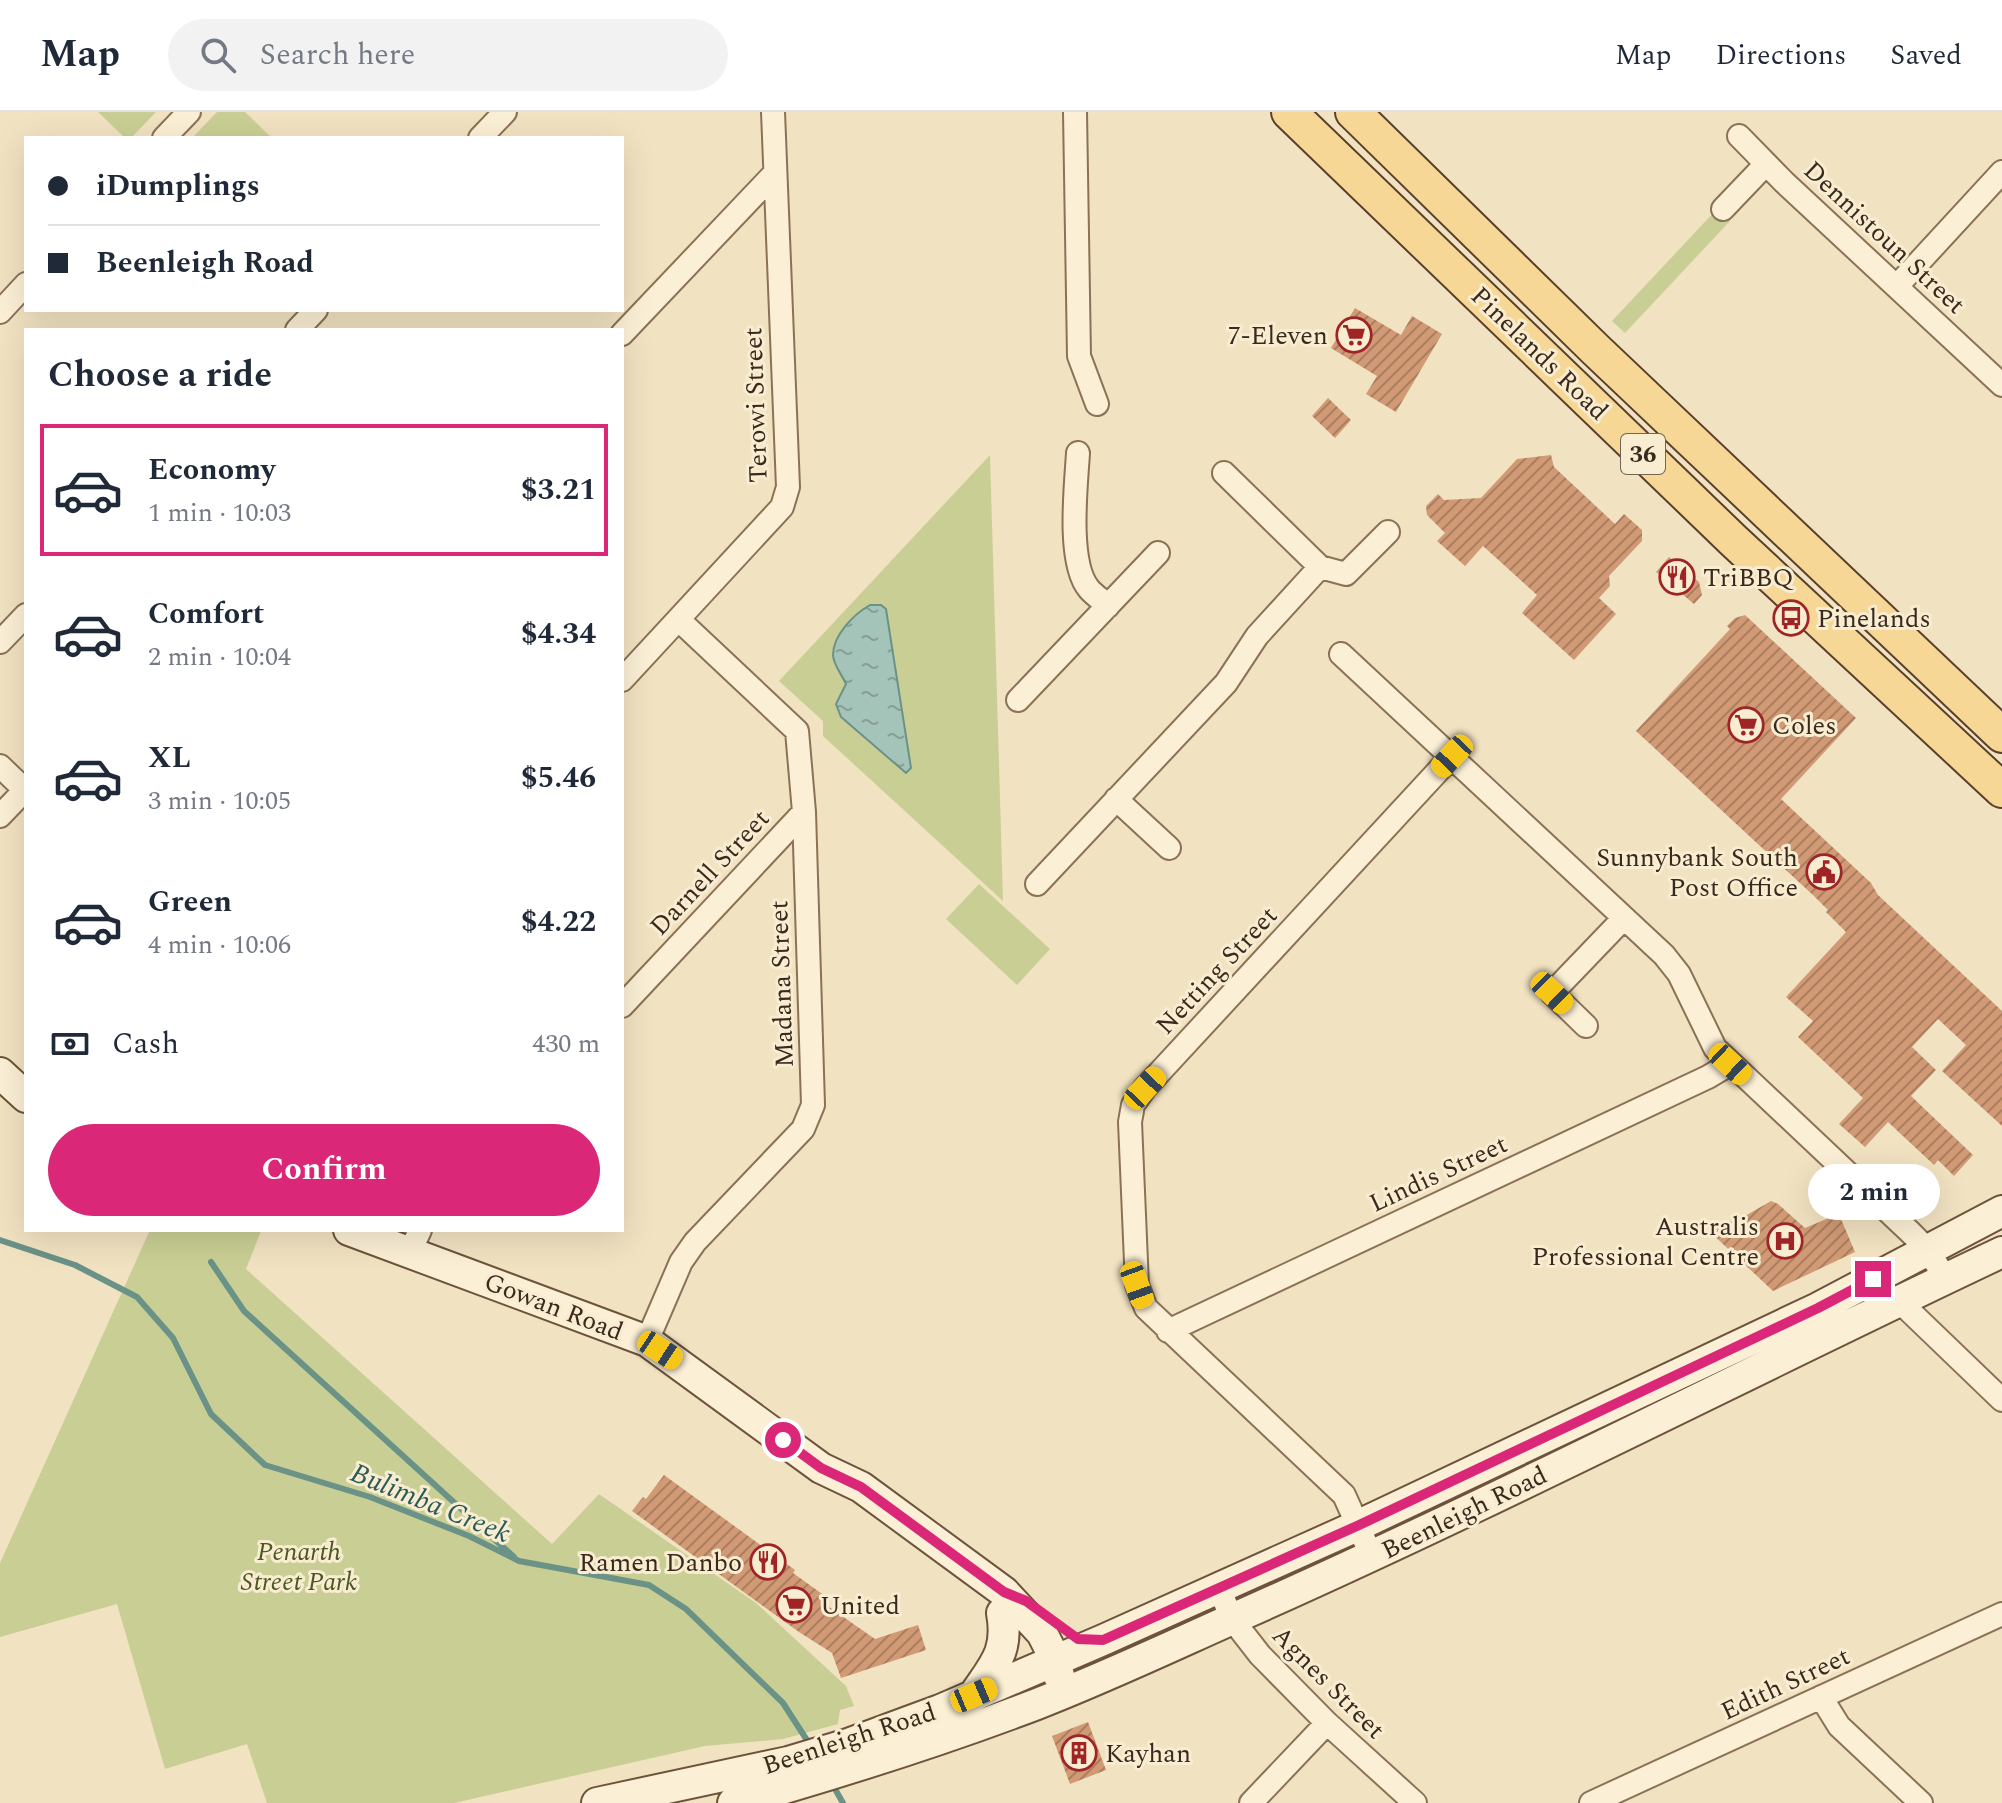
<!DOCTYPE html>
<html lang="en">
<head>
<meta charset="utf-8">
<style>
  :root { --surface:#fff; --page:#f2f2f3; --text:#1f2937; --muted:#747a83; --line:#e0e1e3; --accent:#db2777 }
  body { margin:0; font-family:Spectral,serif; background:var(--page); color:var(--text); height:100vh; display:flex; flex-direction:column; font-size:30px; white-space:nowrap }
  * { box-sizing:border-box; margin:0 }
  p { font-size:26px; color:var(--muted) }
  .icon { flex:none; width:44px; height:44px; fill:none; stroke:currentColor; stroke-width:2; stroke-linecap:round; stroke-linejoin:round }
  .map { position:relative; flex:1; overflow:hidden }
  .details { position:absolute; left:24px; top:216px; width:600px; height:904px; display:flex; flex-direction:column; background:var(--surface); border-radius:0px; box-shadow:0 8px 32px #0002 }
  .details>* { flex:none }
  .banner { position:absolute; left:24px; top:24px; width:600px; height:176px; border-radius:0px; box-shadow:0 8px 32px #0002; display:grid; align-content:center; height:176px; padding:0 24px; background:var(--surface) }
  .end { position:absolute; width:36px; height:36px; margin:-18px; border:10px solid #db2777; background:#fff; box-shadow:0 0 0 4px #fff }
  .from { border-radius:50% }
  .bubble { position:absolute; height:56px; border-radius:28px; background:var(--surface); box-shadow:0 8px 32px #0002; font-size:26px; font-weight:700; line-height:56px; text-align:center }
  .car { position:absolute; width:24px; height:48px; margin:-24px -12px; border-radius:10px; box-shadow:0 0 6px 2px #0007; background:linear-gradient(#f5c518 24%,#345 0 40%,#f5c518 0 76%,#345 0 86%,#f5c518 0) }
  .banner b { display:flex; align-items:center; gap:28px; height:76px; font-size:30px }
  .banner b+b { border-top:2px solid var(--line) }
  .banner i { width:20px; height:20px; background:var(--text) }
  ul { padding:0; list-style:none }
  li { display:flex; align-items:center; gap:24px; height:132px; margin:0 16px 12px; padding:0 8px; border:4px solid transparent; border-radius:0px }
  li div { flex:1 }
  li b { display:block; font-size:30px }
  li em { font-style:normal; font-weight:700 }
  li.selected { border-color:var(--accent) }
  li>.icon { width:72px; height:72px; stroke-width:1.5 }
  h2 { padding:0 24px; font-size:36px; line-height:96px }
  .pay { display:flex; align-items:center; gap:20px; height:88px; padding:0 24px; font-size:30px }
  .pay p { margin-inline-start:auto }
  .action { display:flex; gap:16px; margin-top:auto; padding:16px 24px }
  .action a { flex:1; height:92px; border-radius:48px; background:var(--accent); color:#fff; font-size:32px; font-weight:700; line-height:92px; text-align:center }
  header { display:flex; align-items:center; gap:48px; box-sizing:border-box; height:112px; padding:0 40px; background:var(--surface); border-bottom:2px solid var(--line) }
  header strong { font-size:38px }
  nav { display:flex; gap:44px; margin-inline-start:auto; font-size:28px }
  .search { width:560px; height:72px; background:var(--page); display:flex; align-items:center; gap:20px; box-sizing:border-box; padding:0 28px; border-radius:44px; color:var(--muted); font-size:30px }
  .map>svg:first-child { display:block }
  .green { fill:#c9cf94 }
  .water { fill:url(#water-ripples); stroke:#6a9287; stroke-width:2 }
  .lines { fill:none; stroke-linecap:round; stroke-linejoin:round }
  .stream { stroke:#6a9287; stroke-width:6 }
  .building { fill:url(#building-hatch) }
  .minor-casing { stroke:#8b7257; stroke-width:26 }
  .secondary-casing { stroke:#6d533b; stroke-width:34 }
  .primary-casing { stroke:#59402c; stroke-width:38 }
  .minor { stroke:#fbefd5; stroke-width:22 }
  .secondary { stroke:#fbefd5; stroke-width:30 }
  .primary { stroke:#f6d796; stroke-width:34 }
  .route { stroke:#db2777; stroke-width:10 }
  .labels { text-anchor:middle; stroke-width:6; stroke-linejoin:round; paint-order:stroke }
  .shield { fill:#f8ecd1; stroke:#736453; stroke-width:2 }
  .shield-label { font-size:24px; font-weight:bold; fill:#3a2a1d }
  .street-label { font-size:26px; fill:#3a2a1d; stroke:#f8ecd1 }
  .poi-label { font-size:26px; fill:#3a2a1d; stroke:#f8ecd1; text-anchor:start }
  .park-label { font-size:26px; font-style:italic; fill:#4b5822; stroke:#f8ecd1 }
  .water-label { font-size:28px; font-style:italic; fill:#2b5b57; stroke:#f8ecd1 }
</style>
</head>
<body>
<header>
<strong>Map</strong>
<div class="search"><svg class="icon" aria-label="search" viewBox="0 0 24 24"><circle cx="10" cy="10" r="6"/><path d="M15 15l6 6"/></svg>Search here</div>
<nav><a>Map</a><a>Directions</a><a>Saved</a></nav>
</header>
<div class="map">
<svg width="2002" height="1691" viewBox="0 0 2002 1691">
  <defs>
    <pattern id="water-ripples" width="26" height="14" patternUnits="userSpaceOnUse" patternTransform="scale(2)"><rect width="26" height="14" fill="#a4c3b9"/><path d="M2 4q2-2 4 0t4 0M15 11q2-2 4 0t4 0" fill="none" stroke="#879f96"/></pattern>
    <pattern id="building-hatch" width="6" height="6" patternUnits="userSpaceOnUse" patternTransform="scale(2)"><rect width="6" height="6" fill="#d19a75"/><path d="M-1 1l2-2M0 6l6-6M5 7l2-2" fill="none" stroke="#ab7e5f"/></pattern>
  </defs>
  <rect width="100%" height="100%" fill="#f1e2c1"/>
  <path class="green" d="M98 0H156L131 26H125Z
    M217 0H245L272 26H192Z
    M1717 97 1730 109 1625 221 1612 209Z
    M990 343 1003 789 823 624V609L779 569Z
    M979 772 1050 837 1017 873 946 807Z
    M150 1118 261 1119 246 1157 552 1432 599 1382 756 1491 846 1574 854 1594 840 1598 838 1612 783 1627 705 1634 454 1691H267L247 1632 165 1657 117 1492 0 1525V1451Z"/>
  <path class="water" d="M870 493H881L886 497 911 656 906 661 841 605 836 592 846 572C842 563 833 552 833 543 833 523 854 502 870 493Z"/>
  <g class="lines">
    <path class="stream" d="M0 1128 75 1153 137 1185 173 1226 211 1302 265 1353 370 1385 469 1424 519 1449 649 1473 686 1497 783 1591 812 1636
      M211 1150 244 1199 514 1445
      M831 1670 843 1691"/>
  </g>
  <path class="building" d="M1355 196 1401 223 1412 204 1442 222 1396 300 1366 282 1377 264 1331 236Z
    M1328 286 1351 308 1335 326 1312 304Z
    M1551 343 1554 355 1615 412 1624 402 1642 418V429L1609 464 1610 474 1599 486 1616 502 1574 548 1522 501 1537 483 1483 434 1465 454 1437 429 1445 421 1427 403 1426 394 1438 382 1444 388 1481 386 1517 347Z
    M1669 445 1699 470 1702 483 1694 492 1656 460Z
    M1745 503 1856 606 1781 687 1871 771 1878 783 2002 899V1014L1942 959 1966 933 1938 907 1912 935 1936 958 1911 984 1973 1043 1954 1064 1938 1048 1934 1053 1888 1010 1865 1035 1839 1012 1863 986 1798 925 1813 909 1786 885 1846 820 1826 800 1828 798 1814 784 1636 619 1730 517 1727 514 1735 506Z
    M1771 1089 1778 1092 1805 1116 1836 1103 1838 1108 1841 1107 1855 1140 1773 1179 1708 1118 1745 1104Z
    M664 1363 795 1458 793 1461 825 1484 822 1490 875 1527 918 1513 926 1538 841 1566 832 1541 799 1520 632 1399 643 1385 646 1387Z
    M1088 1610 1106 1658 1070 1672 1052 1624Z"/>
  <g class="lines">
    <defs>
      <path id="minor" d="M1075 0 1079 244 1097 292
        M1739 24 1784 70 2002 273
        M164 26 189 0
        M480 26 505 0
        M1723 97 1766 52
        M1897 174 2002 60
        M0 200 26 172
        M297 218 316 198
        M622 222 775 61
        M1078 341C1076 374 1067 451 1089 477 1094 483 1102 488 1108 494
        M1224 361 1320 455 1346 462 1388 420
        M0 530 26 503
        M1341 542 1664 843 1679 862 1715 936 1910 1120 1927 1137 1946 1167
        M622 568 782 395 788 375 773 0
        M1018 588 1158 441
        M0 654 26 679
        M1116 687 1169 736
        M0 704 25 678
        M1037 772 1226 571 1257 524 1320 455
        M622 894 804 700
        M1586 914 1552 881 1624 806
        M410 1140 420 1118
        M1898 1188 2002 1288
        M1168 1219 1708 965 1730 952
        M647 1229 681 1150 695 1130 803 1017 813 993 804 700 797 619 679 508
        M1372 1445 1344 1383 1146 1196 1137 1173 1130 1010 1133 993 1145 976 1452 644
        M1219 1476 1232 1507 1260 1543 1327 1611 1415 1691
        M1821 1585 1839 1614 1921 1691
        M1251 1691 1327 1611
        M1591 1691 2002 1502"/>
      <path id="secondary" d="M0 961 26 985
        M349 1118 647 1229 821 1356 861 1375 1004 1480 1042 1521 1055 1547 1059 1564
        M974 1583C994 1553 1009 1540 1002 1501
        M597 1691 788 1650 848 1632 940 1598 1103 1528 1357 1414 1818 1196 2002 1099
        M733 1691C835 1662 937 1630 1037 1592 1109 1564 1178 1531 1248 1500 1502 1387 1750 1259 2002 1140"/>
      <path id="primary" d="M1289 0 1734 429 2002 678
        M1353 0 1596 238 2002 623"/>
    </defs>
    <use href="#minor" class="minor-casing"/>
    <use href="#secondary" class="secondary-casing"/>
    <use href="#primary" class="primary-casing"/>
    <use href="#minor" class="minor"/>
    <use href="#secondary" class="secondary"/>
    <use href="#primary" class="primary"/>
  </g>
  <g class="lines">
    <path class="route" d="M783 1328 821 1356 861 1375 1004 1480 1026 1489 1078 1527 1103 1528 1357 1414 1818 1196 1873 1167"/>
  </g>
  <defs>
    <symbol id="supermarket-ring" viewBox="-11 -11 22 22"><circle r="9.5" fill="#f8ecd1" stroke="#9e2426" stroke-width="1.5"/><path d="M-6-5.5h2.5l.6 2H6L4.5 2H-2.5L-4.4-4H-6ZM-1.5 3.2a1.3 1.3 0 1 0 .1 0ZM3 3.2a1.3 1.3 0 1 0 .1 0Z" fill="#9e2426"/></symbol>
    <symbol id="restaurant-ring" viewBox="-11 -11 22 22"><circle r="9.5" fill="#f8ecd1" stroke="#9e2426" stroke-width="1.5"/><path d="M-5-6h1v4h1v-4h1v4h1v-4h1v5L-1.5 .5V6h-2V.5L-5-1ZM5-6V6H3V1.5H1.5Q1.5-4 5-6Z" fill="#9e2426"/></symbol>
    <symbol id="bus-ring" viewBox="-11 -11 22 22"><circle r="9.5" fill="#f8ecd1" stroke="#9e2426" stroke-width="1.5"/><path d="M-5-6H5V4H4V6H2V4H-2V6H-4V4H-5ZM-3.5-4V0h7V-4ZM-3.5 1.2v1.5H-2V1.2ZM2 1.2v1.5H3.5V1.2Z" fill="#9e2426"/></symbol>
    <symbol id="civic-ring" viewBox="-11 -11 22 22"><circle r="9.5" fill="#f8ecd1" stroke="#9e2426" stroke-width="1.5"/><path d="M-.6-6.5H3V-4.5H.6V-3L4-1V1h2V6H-6V1h2V-1L-.6-3ZM-1.2 2.5V6h2.4V2.5Z" fill="#9e2426"/></symbol>
    <symbol id="hospital-ring" viewBox="-11 -11 22 22"><circle r="9.5" fill="#f8ecd1" stroke="#9e2426" stroke-width="1.5"/><path d="M-5-5h3v3.5h4V-5h3V5h-3V1.5h-4V5h-3Z" fill="#9e2426"/></symbol>
    <symbol id="building-ring" viewBox="-11 -11 22 22"><circle r="9.5" fill="#f8ecd1" stroke="#9e2426" stroke-width="1.5"/><path d="M-4-6H4V6H1V3H-1V6H-4ZM-2.5-4.3h1.7v1.8h-1.7ZM.8-4.3h1.7v1.8H.8ZM-2.5-1h1.7V.8h-1.7ZM.8-1h1.7V.8H.8Z" fill="#9e2426"/></symbol>
  </defs>
  <g fill-rule="evenodd">
    <use href="#supermarket-ring" x="1334" y="203" width="40" height="40"/>
    <use href="#restaurant-ring" x="1657" y="445" width="40" height="40"/>
    <use href="#bus-ring" x="1771" y="486" width="40" height="40"/>
    <use href="#supermarket-ring" x="1726" y="593" width="40" height="40"/>
    <use href="#civic-ring" x="1804" y="740" width="40" height="40"/>
    <use href="#hospital-ring" x="1765" y="1109" width="40" height="40"/>
    <use href="#restaurant-ring" x="748" y="1430" width="40" height="40"/>
    <use href="#supermarket-ring" x="774" y="1473" width="40" height="40"/>
    <use href="#building-ring" x="1059" y="1621" width="40" height="40"/>
  </g>
  <g class="labels">
    <rect class="shield" x="1621" y="322" width="44" height="40" rx="6"/>
    <g class="shield-label">
      <text x="1643" y="350">36</text>
    </g>
    <g class="street-label">
      <text transform="translate(1885 125) rotate(43)" y="9">Dennistoun Street</text>
      <text transform="translate(1540 241) rotate(44)" y="9">Pinelands Road</text>
      <text transform="translate(755 293) rotate(-92)" y="9">Terowi Street</text>
      <text transform="translate(709 760) rotate(-47)" y="9">Darnell Street</text>
      <text transform="translate(1216 858) rotate(-47)" y="9">Netting Street</text>
      <text transform="translate(781 872) rotate(-92)" y="9">Madana Street</text>
      <text transform="translate(1438 1061) rotate(-25)" y="9">Lindis Street</text>
      <text transform="translate(554 1194) rotate(21)" y="9">Gowan Road</text>
      <text transform="translate(1464 1400) rotate(-26)" y="9">Beenleigh Road</text>
      <text transform="translate(1329 1570) rotate(45)" y="9">Agnes Street</text>
      <text transform="translate(1785 1571) rotate(-25)" y="9">Edith Street</text>
      <text transform="translate(849 1626) rotate(-18)" y="9">Beenleigh Road</text>
    </g>
    <g class="poi-label">
      <text x="1328" y="232" text-anchor="end">7-Eleven</text>
      <text x="1703" y="474">TriBBQ</text>
      <text x="1817" y="515">Pinelands</text>
      <text x="1772" y="622">Coles</text>
      <text x="1798" y="754" text-anchor="end">Sunnybank South<tspan x="1798" dy="30">Post Office</tspan></text>
      <text x="1759" y="1123" text-anchor="end">Australis<tspan x="1759" dy="30">Professional Centre</tspan></text>
      <text x="742" y="1459" text-anchor="end">Ramen Danbo</text>
      <text x="820" y="1502">United</text>
      <text x="1105" y="1650">Kayhan</text>
    </g>
    <g class="park-label">
      <text x="299" y="1448">Penarth<tspan x="299" dy="30">Street Park</tspan></text>
    </g>
    <g class="water-label">
      <text transform="translate(431 1390) rotate(22)" y="10">Bulimba Creek</text>
    </g>
  </g>
</svg>
<i class="end from" style="left:783px;top:1328px"></i>
<i class="end" style="left:1873px;top:1167px"></i>
<div class="bubble" style="left:1808px;top:1052px;width:132px">2 min</div>
<i class="car" style="left:1452px;top:644px;rotate:223deg"></i>
<i class="car" style="left:1552px;top:881px;rotate:134deg"></i>
<i class="car" style="left:1730px;top:952px;rotate:133deg"></i>
<i class="car" style="left:1145px;top:976px;rotate:43deg"></i>
<i class="car" style="left:1137px;top:1173px;rotate:160deg"></i>
<i class="car" style="left:660px;top:1238px;rotate:123deg"></i>
<i class="car" style="left:974px;top:1583px;rotate:67deg"></i>
<div class="banner">
<b><i class="from"></i>iDumplings</b>
<b><i></i>Beenleigh Road</b>
</div>
<section class="details">
<h2>Choose a ride</h2>
<ul>
<li class="selected"><svg class="icon" aria-label="car" viewBox="0 0 24 24"><path d="M5 17H2v-5l4-1 3-4h7l3 4 3 1v5h-3M9 17h6M6 11h13"/><circle cx="7" cy="17" r="2"/><circle cx="17" cy="17" r="2"/></svg><div><b>Economy</b><p>1 min · 10:03</p></div><em>$3.21</em></li>
<li><svg class="icon" aria-label="car" viewBox="0 0 24 24"><path d="M5 17H2v-5l4-1 3-4h7l3 4 3 1v5h-3M9 17h6M6 11h13"/><circle cx="7" cy="17" r="2"/><circle cx="17" cy="17" r="2"/></svg><div><b>Comfort</b><p>2 min · 10:04</p></div><em>$4.34</em></li>
<li><svg class="icon" aria-label="car" viewBox="0 0 24 24"><path d="M5 17H2v-5l4-1 3-4h7l3 4 3 1v5h-3M9 17h6M6 11h13"/><circle cx="7" cy="17" r="2"/><circle cx="17" cy="17" r="2"/></svg><div><b>XL</b><p>3 min · 10:05</p></div><em>$5.46</em></li>
<li><svg class="icon" aria-label="car" viewBox="0 0 24 24"><path d="M5 17H2v-5l4-1 3-4h7l3 4 3 1v5h-3M9 17h6M6 11h13"/><circle cx="7" cy="17" r="2"/><circle cx="17" cy="17" r="2"/></svg><div><b>Green</b><p>4 min · 10:06</p></div><em>$4.22</em></li>
</ul>
<div class="pay"><svg class="icon" aria-label="cash" viewBox="0 0 24 24"><path d="M3 7h18v10H3z"/><circle cx="12" cy="12" r="2"/></svg>Cash<p>430 m</p></div>
<div class="action"><a>Confirm</a></div>
</section>
</div>
</body>
</html>
